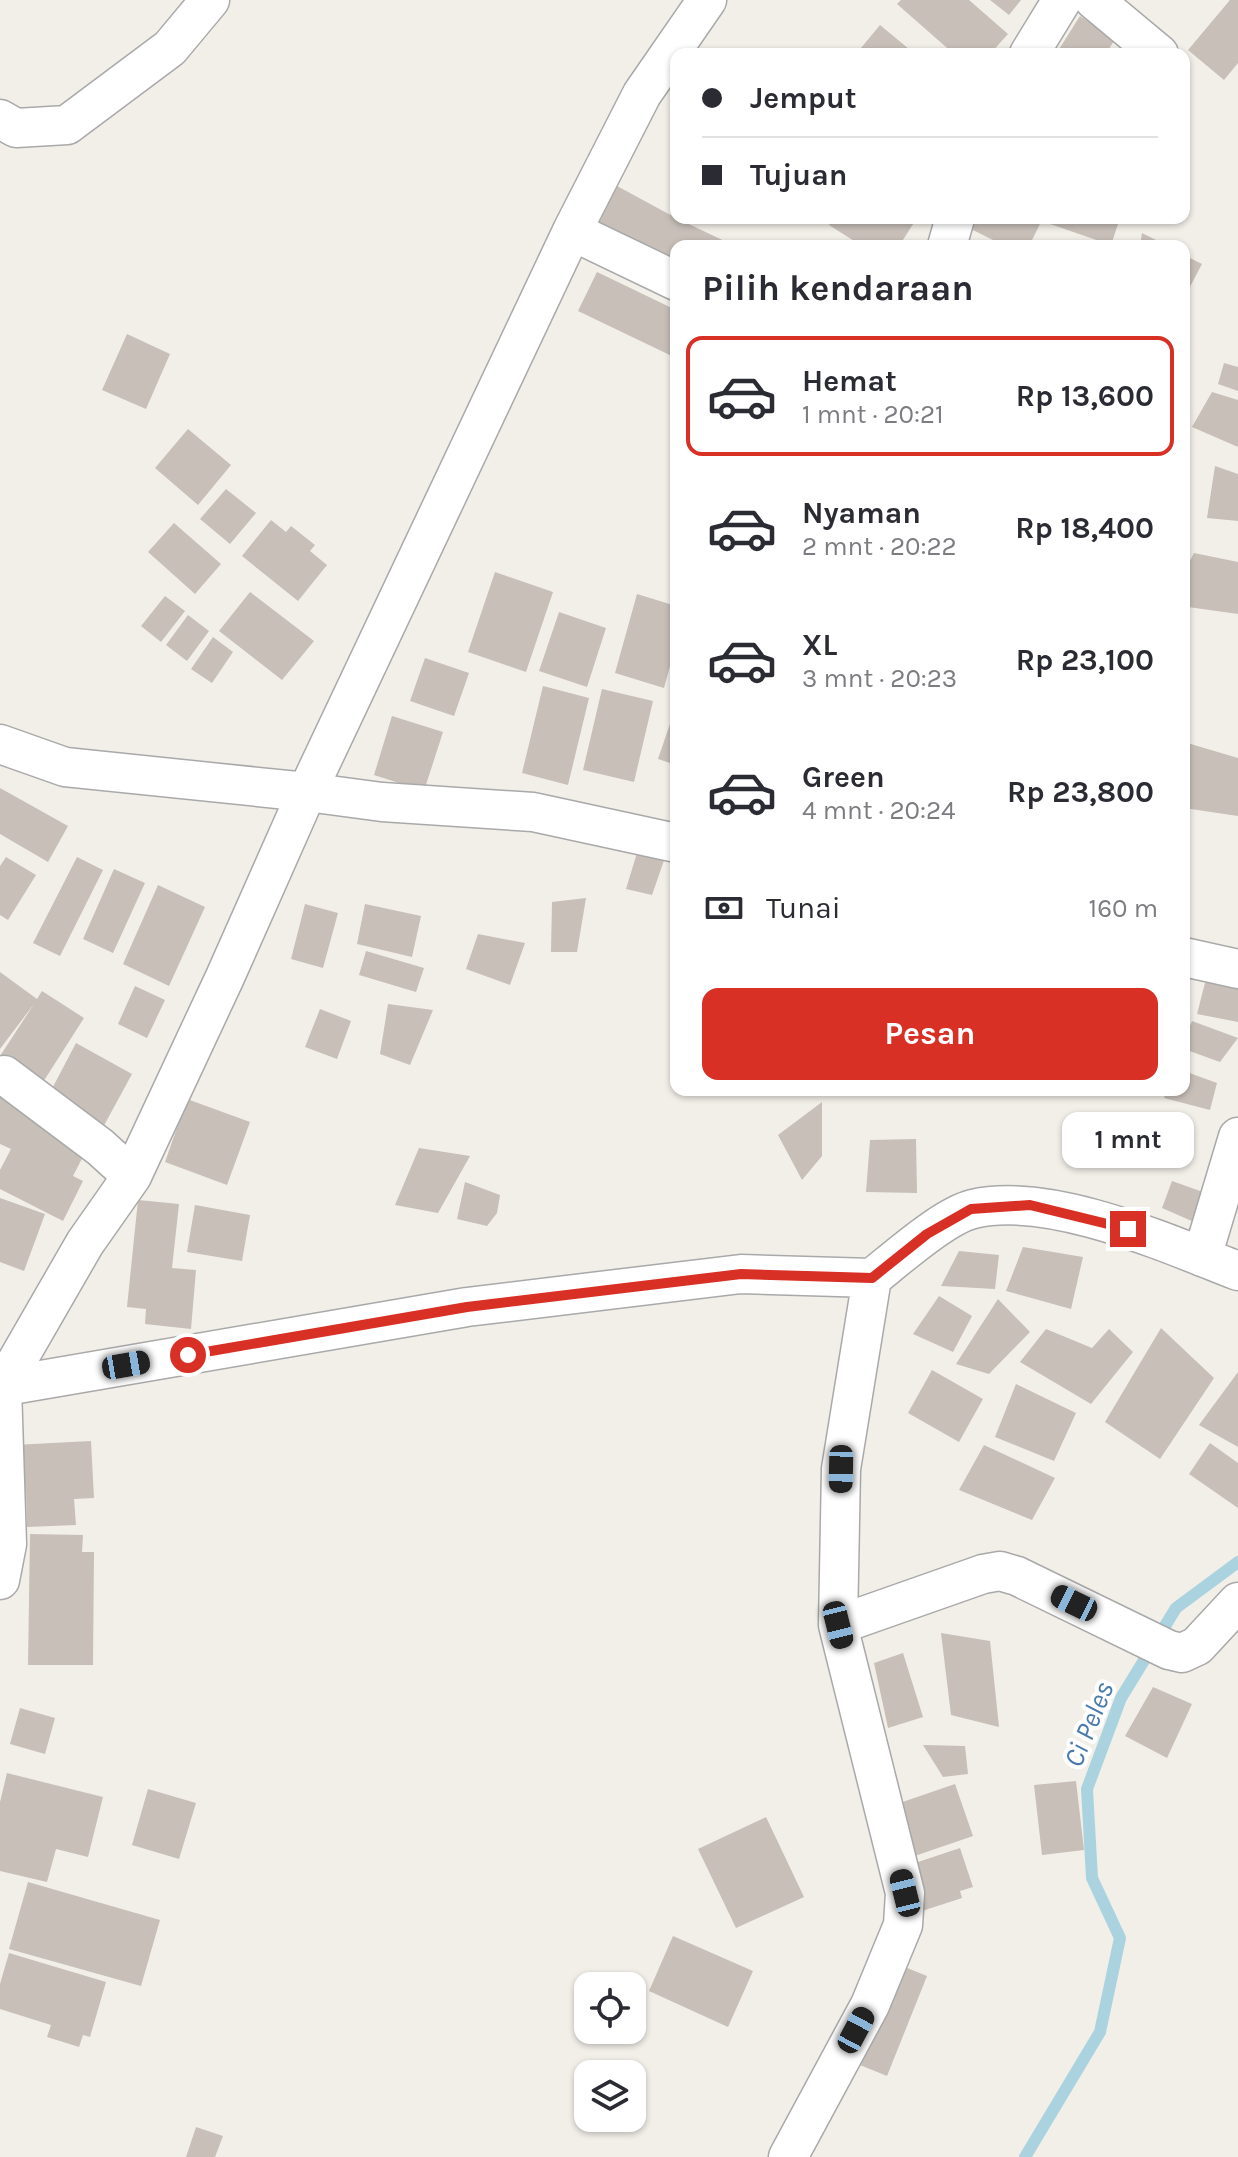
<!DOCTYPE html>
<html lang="id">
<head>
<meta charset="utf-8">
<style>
  :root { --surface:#fff; --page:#f7f7f7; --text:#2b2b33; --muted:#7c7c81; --line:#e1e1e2; --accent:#d93025 }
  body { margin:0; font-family:Karla,sans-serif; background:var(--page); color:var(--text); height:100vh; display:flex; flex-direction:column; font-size:30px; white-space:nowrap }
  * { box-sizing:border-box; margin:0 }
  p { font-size:26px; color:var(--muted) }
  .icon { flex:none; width:44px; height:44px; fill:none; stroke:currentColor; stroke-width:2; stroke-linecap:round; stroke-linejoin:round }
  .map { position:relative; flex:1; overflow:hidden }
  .panel { position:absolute; left:670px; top:240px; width:520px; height:856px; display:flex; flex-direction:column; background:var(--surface); border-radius:16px; box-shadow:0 2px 6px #0004 }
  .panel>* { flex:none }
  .banner { position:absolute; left:670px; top:48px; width:520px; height:176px; border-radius:16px; box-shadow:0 2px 6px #0004; display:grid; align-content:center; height:176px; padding:0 32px; background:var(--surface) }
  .fabs { position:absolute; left:574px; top:1972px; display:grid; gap:16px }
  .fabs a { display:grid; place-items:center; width:72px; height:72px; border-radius:16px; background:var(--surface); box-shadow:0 2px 6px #0004; font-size:40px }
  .end { position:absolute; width:36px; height:36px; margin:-18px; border:10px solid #d93025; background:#fff; box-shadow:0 0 0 4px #fff }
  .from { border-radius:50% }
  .bubble { position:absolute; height:56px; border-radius:16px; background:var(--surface); box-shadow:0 2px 6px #0004; font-size:26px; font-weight:700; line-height:56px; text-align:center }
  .car { position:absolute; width:24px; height:48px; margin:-24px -12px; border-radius:10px; box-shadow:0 0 6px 2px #0007; background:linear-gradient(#222 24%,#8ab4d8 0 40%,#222 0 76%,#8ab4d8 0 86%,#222 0) }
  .banner b { display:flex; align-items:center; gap:28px; height:76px; font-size:30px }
  .banner b+b { border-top:2px solid var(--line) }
  .banner i { width:20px; height:20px; background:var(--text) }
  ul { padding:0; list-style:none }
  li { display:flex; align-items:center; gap:24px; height:120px; margin:0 16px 12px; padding:0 16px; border:4px solid transparent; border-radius:16px }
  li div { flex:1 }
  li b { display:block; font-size:30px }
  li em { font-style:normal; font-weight:700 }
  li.current { border-color:var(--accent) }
  li>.icon { width:72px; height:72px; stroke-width:1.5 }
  h2 { padding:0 32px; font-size:36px; line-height:96px }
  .pay { display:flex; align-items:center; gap:20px; height:88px; padding:0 32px; font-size:30px }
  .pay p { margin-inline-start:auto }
  .button { display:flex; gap:16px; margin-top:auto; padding:16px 32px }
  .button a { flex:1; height:92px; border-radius:16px; background:var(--accent); color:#fff; font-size:32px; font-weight:700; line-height:92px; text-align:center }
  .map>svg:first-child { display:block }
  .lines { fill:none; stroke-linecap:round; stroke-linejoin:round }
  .stream { stroke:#aad3df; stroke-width:12 }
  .building { fill:#c7bfb8 }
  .minor-casing { stroke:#a9a9a9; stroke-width:41 }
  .minor { stroke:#fff; stroke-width:38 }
  .route { stroke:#d93025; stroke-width:10 }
  .labels { text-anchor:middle; stroke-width:8; stroke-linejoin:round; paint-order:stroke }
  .water-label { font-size:28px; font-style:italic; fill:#4a7aab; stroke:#fff }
</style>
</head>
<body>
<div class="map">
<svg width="1238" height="2157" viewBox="0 0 1238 2157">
  <rect width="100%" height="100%" fill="#f2efe9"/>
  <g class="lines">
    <path class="stream" d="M1025 2157 1100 2032 1120 1938 1092 1878 1087 1789 1121 1698 1176 1608 1238 1562"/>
  </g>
  <path class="building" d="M901 0H969L1008 34 990 54H954L897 4Z
    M990 0H1021L1009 15Z
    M1230 0H1238V63L1224 80 1188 50Z
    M1080 16 1115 39 1106 54H1056Z
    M880 25 915 54H856Z
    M617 186 676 218 735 246H676V263L599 223Z
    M833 218H917L899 246H862L829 225Z
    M961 218H1043L1029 246H1005L959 223Z
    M1053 218H1120L1111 245 1050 224Z
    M1142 233 1168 246H1140Z
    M1184 255 1202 264 1184 298Z
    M597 272 676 310V358L578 311Z
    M127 334 170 354 146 409 102 390Z
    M1224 363 1238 367V391L1218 384Z
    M1212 392 1238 400V447L1192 427Z
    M188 429 231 465 198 505 155 468Z
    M1215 466 1238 474V521L1207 518Z
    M226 489 256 513 230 544 200 519Z
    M271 520 286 532 291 526 315 545 310 551 327 565 298 601 242 556Z
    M174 523 221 564 195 594 148 552Z
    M1194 553 1238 562V614L1188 607 1184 572Z
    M495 572 553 592 526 672 468 652Z
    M250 592 314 641 282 680 219 631Z
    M637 594 676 606V644L664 688 615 673Z
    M165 596 185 611 161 642 141 626Z
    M559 612 606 628 587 687 539 671Z
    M188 615 209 631 187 661 166 645Z
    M213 637 233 652 212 683 191 669Z
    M425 658 469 673 454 716 410 701Z
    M543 686 589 698 568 785 522 773Z
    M602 689 653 701 634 782 583 770Z
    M676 706V765L658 759Z
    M392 716 443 732 424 791 374 775Z
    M1184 742 1238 758V816L1184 808Z
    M0 788 68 826 48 862 0 834Z
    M640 843 668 849 652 895 626 889Z
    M6 857 36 875 8 920 0 915V866Z
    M77 857 103 870 60 956 33 943Z
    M114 869 145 883 113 953 83 939Z
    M158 885 205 907 169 986 123 964Z
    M586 898 577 952H551L552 902Z
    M305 904 338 913 323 968 291 959Z
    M365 904 421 916 412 957 357 944Z
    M478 934 525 943 510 985 466 969Z
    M366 951 424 968 416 992 359 975Z
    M1208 971 1238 977V1022L1197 1014Z
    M0 972 37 999 42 991 84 1018 38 1090 0 1065V1056L34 1004 0 1049Z
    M135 986 165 1000 147 1038 118 1024Z
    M388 1004 433 1010 410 1065 380 1054Z
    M320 1009 351 1021 337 1059 305 1047Z
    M1192 1021 1238 1038 1220 1062 1184 1049V1040Z
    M76 1043 132 1074 101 1131 45 1102Z
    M1184 1071 1217 1083 1210 1110 1164 1098 1167 1090H1184Z
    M0 1095 91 1141 73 1176 83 1181 63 1221 0 1189V1170L11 1149 0 1144Z
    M187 1099 250 1122 227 1185 165 1162Z
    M822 1102V1156L802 1180 778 1135Z
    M916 1139 917 1193 866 1192 870 1140Z
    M419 1148 470 1156 438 1213 395 1205Z
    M1172 1181 1203 1192 1194 1222 1162 1208Z
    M465 1182 500 1195 497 1213 487 1226 457 1219Z
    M0 1198 45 1214 24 1271 0 1262Z
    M138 1200 179 1204 172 1268 196 1270 191 1329 145 1324 146 1309 127 1307Z
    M195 1205 250 1215 242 1261 187 1252Z
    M1023 1247 1083 1257 1071 1309 1006 1291Z
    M959 1251 999 1255 995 1289 941 1286Z
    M939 1296 972 1316 953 1352 913 1334Z
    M998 1299 1030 1332 989 1374 956 1364Z
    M1161 1328 1214 1378 1160 1459 1105 1422Z
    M1046 1329 1092 1348 1109 1329 1133 1352 1091 1404 1020 1362Z
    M932 1370 983 1399 959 1442 908 1413Z
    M1238 1372V1447L1199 1425Z
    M1016 1384 1076 1413 1054 1461 995 1437Z
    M91 1441 94 1498 74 1499 76 1525 27 1527 26 1491 17 1492 14 1445Z
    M1210 1443 1238 1463V1508L1189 1474Z
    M984 1445 1055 1478 1032 1520 959 1490Z
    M30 1534 83 1535 82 1552H94L93 1665H28Z
    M941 1633 990 1641 999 1727 951 1715Z
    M903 1653 923 1717 888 1728 874 1663Z
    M1153 1687 1192 1704 1167 1758 1125 1736Z
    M20 1708 55 1718 45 1754 10 1744Z
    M923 1745 965 1746 968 1774 943 1777Z
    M7 1773 103 1797 88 1857 56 1849 47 1882 0 1871V1802Z
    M1076 1781 1084 1850 1042 1855 1034 1785Z
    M955 1784 973 1836 903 1860 885 1808Z
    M148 1789 196 1803 179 1859 132 1845Z
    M766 1817 804 1897 736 1928 698 1849Z
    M960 1848 973 1887 960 1891 962 1898 922 1911 906 1866Z
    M28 1882 160 1920 141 1986 9 1949Z
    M673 1936 753 1971 728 2027 649 1991Z
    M9 1953 106 1982 90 2037 83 2035 79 2047 47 2037 51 2025 0 2009V1984Z
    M890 1961 927 1976 887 2076 850 2061Z
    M196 2127 223 2136 215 2157H186Z"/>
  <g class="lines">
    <defs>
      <path id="minor" d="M1094 0 1159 54
        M1029 54 1062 0
        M0 119 16 128 67 125 170 48 210 0
        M572 231 676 281
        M947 246 955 218
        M0 744 65 767 307 792 382 802 533 812 676 843
        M1184 957 1238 969
        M132 1176 225 977 307 792 572 231 642 94 707 0
        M1202 1257 1238 1137
        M0 1387 467 1307 741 1274 872 1278C896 1259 944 1216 973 1209 1050 1191 1166 1243 1238 1271
        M0 1580 7 1544 2 1387 85 1243 132 1176 100 1147 4 1075
        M838 1625 983 1574 1000 1571 1017 1576 1169 1650 1182 1653 1197 1646 1238 1602
        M788 2157 870 2005 903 1925 905 1893 838 1625 841 1469 872 1278"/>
    </defs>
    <use href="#minor" class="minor-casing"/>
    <use href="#minor" class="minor"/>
  </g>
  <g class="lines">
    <path class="route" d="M188 1355 467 1307 741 1274 872 1278 927 1234 971 1209 1030 1205 1128 1229"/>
  </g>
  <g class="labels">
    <g class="water-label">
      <text transform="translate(1088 1724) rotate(-68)" y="10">Ci Peles</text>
    </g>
  </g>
</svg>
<div class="fabs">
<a><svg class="icon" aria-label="locate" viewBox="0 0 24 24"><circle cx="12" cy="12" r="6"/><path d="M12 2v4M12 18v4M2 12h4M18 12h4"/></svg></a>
<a><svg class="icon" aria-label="layers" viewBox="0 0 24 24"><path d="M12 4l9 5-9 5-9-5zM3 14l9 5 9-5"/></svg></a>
</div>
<i class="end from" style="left:188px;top:1355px"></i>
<i class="end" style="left:1128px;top:1229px"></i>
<div class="bubble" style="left:1062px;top:1112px;width:132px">1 mnt</div>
<i class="car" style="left:126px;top:1365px;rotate:80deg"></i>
<i class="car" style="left:841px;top:1469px;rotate:181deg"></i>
<i class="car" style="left:1074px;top:1603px;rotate:296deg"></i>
<i class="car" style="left:838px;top:1625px;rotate:166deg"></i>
<i class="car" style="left:905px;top:1893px;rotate:346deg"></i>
<i class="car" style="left:856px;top:2030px;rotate:28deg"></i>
<div class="banner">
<b><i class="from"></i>Jemput</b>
<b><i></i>Tujuan</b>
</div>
<section class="panel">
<h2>Pilih kendaraan</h2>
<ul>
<li class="current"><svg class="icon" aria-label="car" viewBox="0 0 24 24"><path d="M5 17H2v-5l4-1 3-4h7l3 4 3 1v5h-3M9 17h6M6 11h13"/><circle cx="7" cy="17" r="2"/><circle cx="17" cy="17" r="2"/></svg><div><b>Hemat</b><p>1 mnt · 20:21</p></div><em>Rp 13,600</em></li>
<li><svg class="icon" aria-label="car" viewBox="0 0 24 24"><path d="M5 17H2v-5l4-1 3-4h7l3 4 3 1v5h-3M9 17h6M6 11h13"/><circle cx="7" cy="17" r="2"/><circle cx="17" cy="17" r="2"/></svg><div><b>Nyaman</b><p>2 mnt · 20:22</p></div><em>Rp 18,400</em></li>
<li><svg class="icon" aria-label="car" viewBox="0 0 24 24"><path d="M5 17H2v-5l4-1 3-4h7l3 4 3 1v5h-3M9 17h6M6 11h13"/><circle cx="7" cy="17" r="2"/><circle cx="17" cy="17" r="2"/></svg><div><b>XL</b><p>3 mnt · 20:23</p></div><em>Rp 23,100</em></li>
<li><svg class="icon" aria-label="car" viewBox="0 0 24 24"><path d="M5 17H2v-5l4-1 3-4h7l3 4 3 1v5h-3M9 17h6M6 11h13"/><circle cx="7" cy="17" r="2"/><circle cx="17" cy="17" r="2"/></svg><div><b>Green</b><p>4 mnt · 20:24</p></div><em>Rp 23,800</em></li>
</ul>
<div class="pay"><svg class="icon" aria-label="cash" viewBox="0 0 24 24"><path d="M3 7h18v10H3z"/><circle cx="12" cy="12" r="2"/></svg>Tunai<p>160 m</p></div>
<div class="button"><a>Pesan</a></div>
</section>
</div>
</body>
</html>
